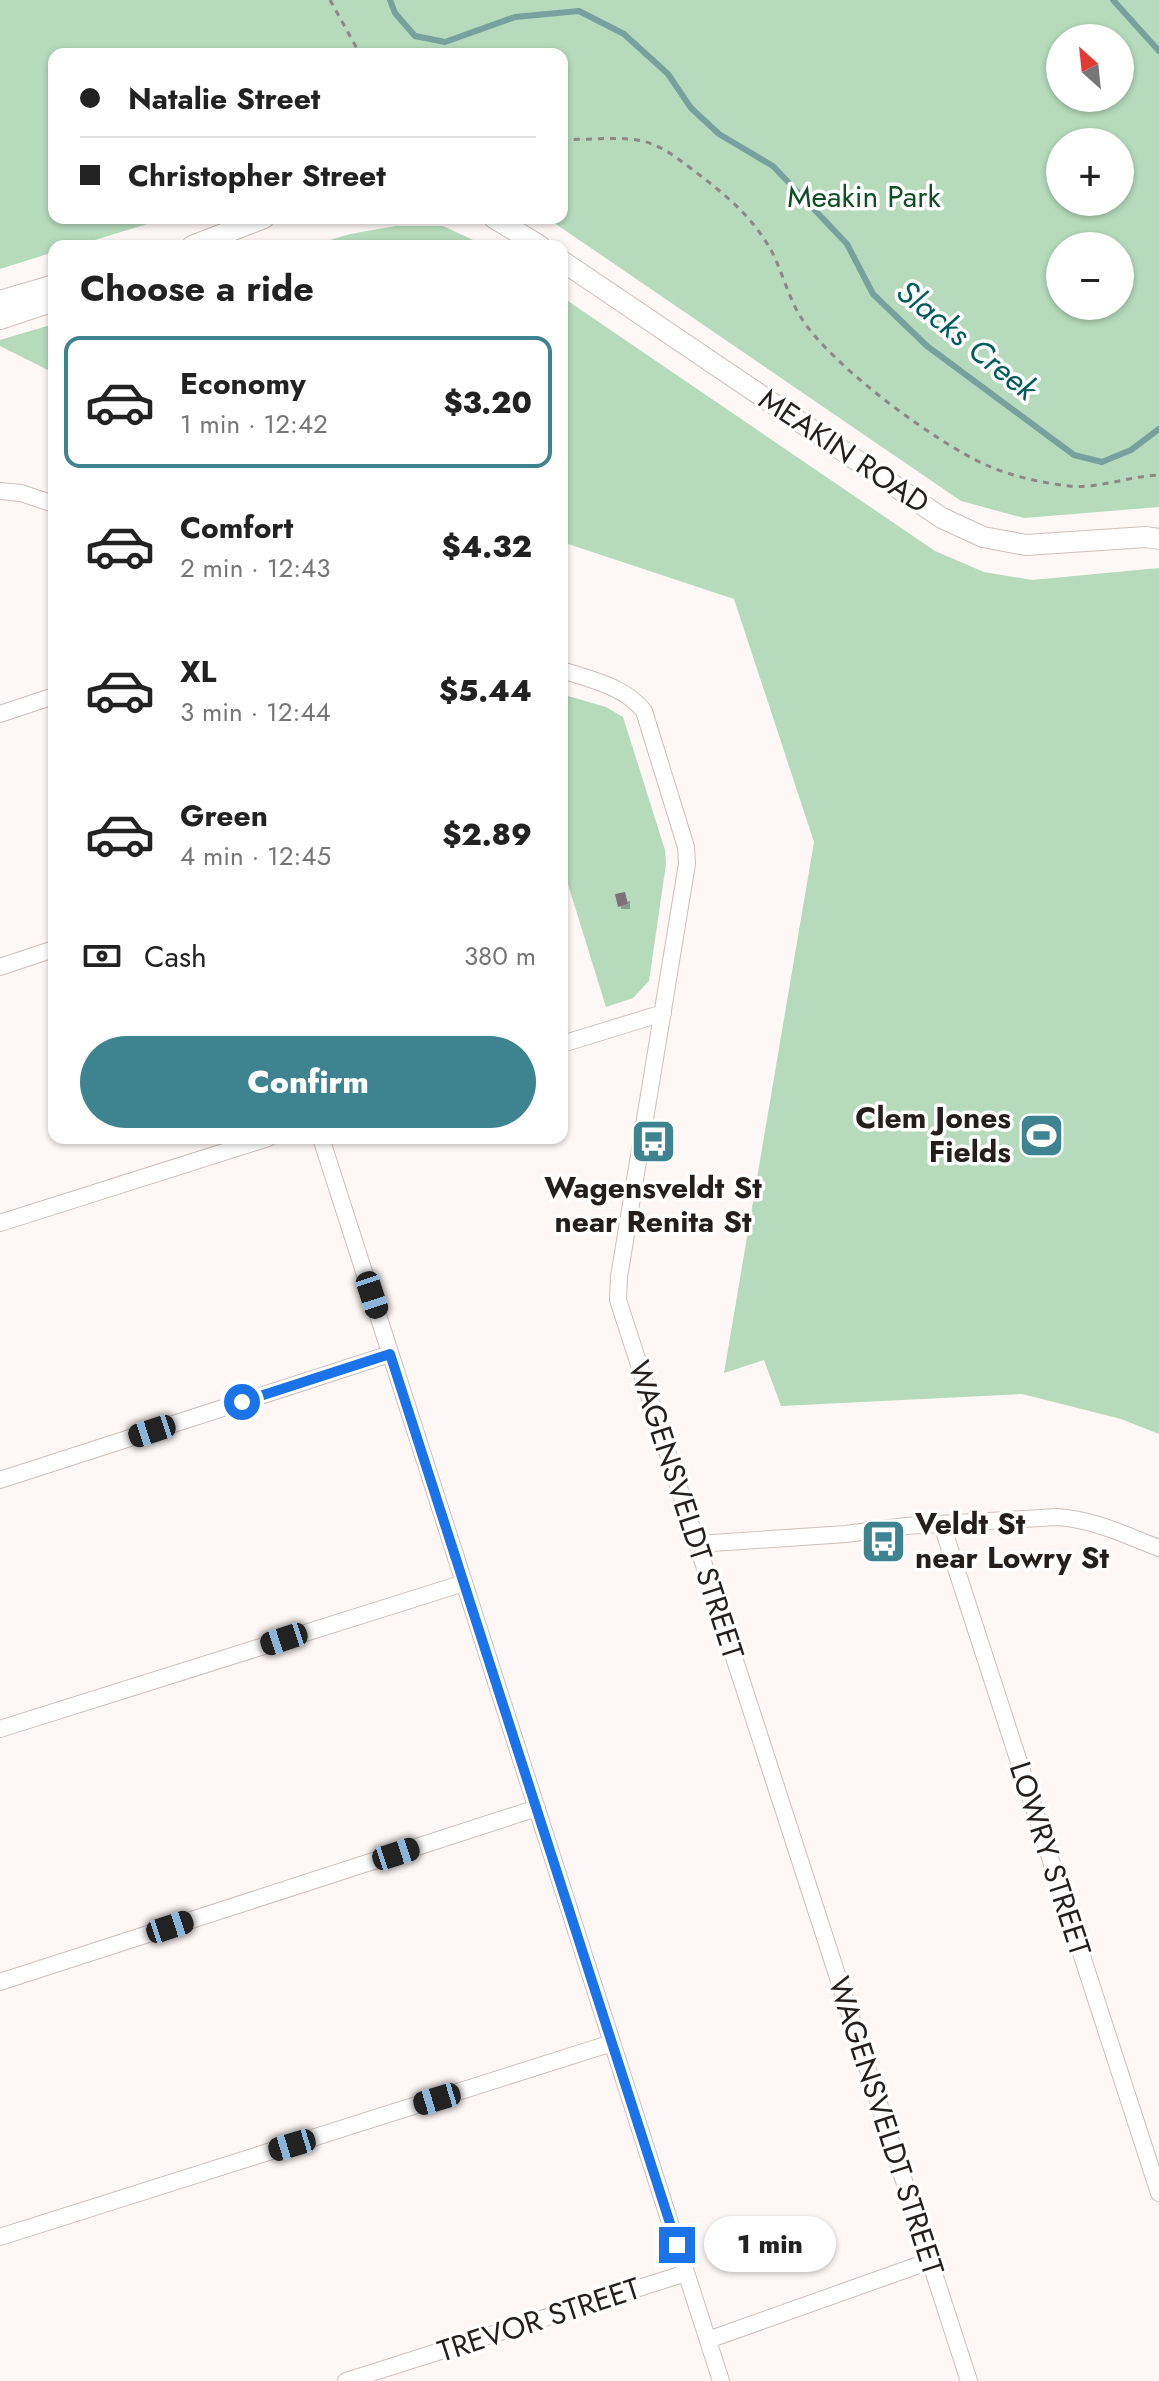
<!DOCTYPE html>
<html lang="en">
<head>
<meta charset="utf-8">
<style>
  :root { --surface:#fff; --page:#f6f6f6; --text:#222; --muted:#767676; --line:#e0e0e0; --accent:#3e8490 }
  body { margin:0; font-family:Jost,sans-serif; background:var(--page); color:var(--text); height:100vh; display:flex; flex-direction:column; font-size:30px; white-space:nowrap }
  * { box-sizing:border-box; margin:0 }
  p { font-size:26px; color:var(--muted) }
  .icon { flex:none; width:44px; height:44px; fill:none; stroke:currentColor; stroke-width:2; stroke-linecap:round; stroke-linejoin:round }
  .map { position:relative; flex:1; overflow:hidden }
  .details { position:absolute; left:48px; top:240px; width:520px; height:904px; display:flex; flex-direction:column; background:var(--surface); border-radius:16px; box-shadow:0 2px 6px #0004 }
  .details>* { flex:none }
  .hud { position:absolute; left:48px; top:48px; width:520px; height:176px; border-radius:16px; box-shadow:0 2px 6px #0004; display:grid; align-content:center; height:176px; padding:0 32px; background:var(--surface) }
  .needle { width:52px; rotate:333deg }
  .buttons { position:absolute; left:1046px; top:24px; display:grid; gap:16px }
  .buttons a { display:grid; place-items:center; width:88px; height:88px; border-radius:50%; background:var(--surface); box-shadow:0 2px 6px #0004; font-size:40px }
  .end { position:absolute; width:36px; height:36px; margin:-18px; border:10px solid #1a73e8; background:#fff; box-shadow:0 0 0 4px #fff }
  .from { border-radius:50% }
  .bubble { position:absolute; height:56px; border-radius:28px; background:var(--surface); box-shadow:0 2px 6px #0004; font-size:26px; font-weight:800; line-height:56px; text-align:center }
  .car { position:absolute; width:24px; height:48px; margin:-24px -12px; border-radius:10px; box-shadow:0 0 6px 2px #0007; background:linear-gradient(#222 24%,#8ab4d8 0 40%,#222 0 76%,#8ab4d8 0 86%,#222 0) }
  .hud b { display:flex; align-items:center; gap:28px; height:76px; font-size:30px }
  .hud b+b { border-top:2px solid var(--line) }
  .hud i { width:20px; height:20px; background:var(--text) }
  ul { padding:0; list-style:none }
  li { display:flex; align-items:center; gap:24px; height:132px; margin:0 16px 12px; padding:0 16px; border:4px solid transparent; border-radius:16px }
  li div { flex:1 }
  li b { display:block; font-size:30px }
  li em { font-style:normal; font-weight:800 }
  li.active { border-color:var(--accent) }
  li>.icon { width:72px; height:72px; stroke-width:1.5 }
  h2 { padding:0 32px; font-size:36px; line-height:96px }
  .pay { display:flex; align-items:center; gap:20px; height:88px; padding:0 32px; font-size:30px }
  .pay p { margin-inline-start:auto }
  .cta { display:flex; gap:16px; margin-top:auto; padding:16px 32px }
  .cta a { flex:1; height:92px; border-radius:48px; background:var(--accent); color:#fff; font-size:32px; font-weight:800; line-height:92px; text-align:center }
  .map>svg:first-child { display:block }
  .green { fill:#b5dabc; fill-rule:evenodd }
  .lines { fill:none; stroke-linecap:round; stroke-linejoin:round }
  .stream { stroke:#77a09f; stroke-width:6 }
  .building { fill:#7e7175; filter:url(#shadow) }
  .minor-casing { stroke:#cec0bb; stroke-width:18 }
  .tertiary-casing { stroke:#cec0bb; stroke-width:22 }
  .path { stroke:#8d8786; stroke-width:3; stroke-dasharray:6 6; stroke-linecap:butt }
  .minor { stroke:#fff; stroke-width:16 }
  .tertiary { stroke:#fff; stroke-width:20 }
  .route { stroke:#1a73e8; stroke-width:10 }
  .labels { text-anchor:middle; stroke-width:7; stroke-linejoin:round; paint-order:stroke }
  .park-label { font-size:30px; fill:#0e4f26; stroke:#fff }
  .street-label { font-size:30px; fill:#241e1d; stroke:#fff }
  .poi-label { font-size:30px; font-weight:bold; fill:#241e1d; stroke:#fff; text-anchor:end }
  .water-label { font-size:32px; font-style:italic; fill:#005d5e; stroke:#fff }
</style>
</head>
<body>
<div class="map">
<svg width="1159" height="2381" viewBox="0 0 1159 2381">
  <defs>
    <filter id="shadow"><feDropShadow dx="5" dy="9" stdDeviation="0" flood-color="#0004"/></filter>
  </defs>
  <rect width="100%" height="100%" fill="#fdf7f5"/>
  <path class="green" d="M0 0H1159V507L1024 518 961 501 547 218H562V54H54V218H167L75 246H54V252L0 269ZM1120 38V98H1060V38ZM1060 142H1120V202H1060ZM1120 246V306H1060V246Z
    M396 226H443L486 246H310L350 234Z
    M562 297 935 551 984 572 1032 580 1159 568V1434L1121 1419 1022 1394 781 1406 764 1360 724 1373 814 842 734 599 562 542Z
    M54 324V373L0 346V340Z
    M568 696 606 707 623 717 665 850 666 864 649 981 633 998 606 1007 562 865V698Z"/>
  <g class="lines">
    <path class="stream" d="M390 0 395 13 415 36 445 42 515 17 579 11 624 34 668 74 691 108 719 134 773 166 847 244 873 294 927 346 1074 455 1102 462 1131 450 1159 429
      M1113 0 1159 51"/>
  </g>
  <path class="building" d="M625 892 628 904 618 907 615 894Z"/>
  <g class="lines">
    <defs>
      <path id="minor" d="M0 491 21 493 54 504
        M562 670C592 680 624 686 644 711L686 847 687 864 619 1277 618 1300 969 2381
        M0 714 54 696
        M0 967 54 949
        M562 1044 663 1013
        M321 1138 721 2381
        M0 1223 268 1138
        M0 1480 390 1354
        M942 1525 1159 2193
        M697 1544 846 1534 906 1526 1056 1517C1093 1519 1125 1535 1159 1548
        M0 1729 464 1583
        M0 1982 537 1808
        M0 2237 612 2043
        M708 2340 930 2261
        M346 2381 686 2273"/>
      <path id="tertiary" d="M494 218 540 246
        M192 246 264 218
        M562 261 942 518 983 537 1026 545 1146 537 1159 539
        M0 301 54 285
        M0 319 54 301"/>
    </defs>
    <use href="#minor" class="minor-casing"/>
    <use href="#tertiary" class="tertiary-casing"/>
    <path class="path" d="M330 0 360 54
      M562 139C590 141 628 134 652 144 667 150 680 160 693 170 726 195 756 219 775 258 784 278 790 301 802 319 832 366 935 442 986 465 1011 476 1042 483 1069 486 1099 489 1129 476 1159 475"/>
    <use href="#minor" class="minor"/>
    <use href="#tertiary" class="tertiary"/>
  </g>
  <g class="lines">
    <path class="route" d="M242 1402 390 1354 677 2245"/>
  </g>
  <defs>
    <symbol id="stadium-square" viewBox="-11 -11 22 22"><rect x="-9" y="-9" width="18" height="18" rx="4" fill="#3e8490" stroke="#fff"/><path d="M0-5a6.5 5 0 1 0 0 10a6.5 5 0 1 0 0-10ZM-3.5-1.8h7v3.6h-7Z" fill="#fff"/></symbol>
    <symbol id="bus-square" viewBox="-11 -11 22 22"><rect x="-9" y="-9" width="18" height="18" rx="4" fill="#3e8490" stroke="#fff"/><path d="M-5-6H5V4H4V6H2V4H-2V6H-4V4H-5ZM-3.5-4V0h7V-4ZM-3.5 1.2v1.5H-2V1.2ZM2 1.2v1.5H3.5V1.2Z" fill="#fff"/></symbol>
  </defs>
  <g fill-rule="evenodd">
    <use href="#stadium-square" x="1016" y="1110" width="51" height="51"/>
    <use href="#bus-square" x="628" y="1116" width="51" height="51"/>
    <use href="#bus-square" x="858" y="1516" width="51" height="51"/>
  </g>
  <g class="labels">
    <g class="park-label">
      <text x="864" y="207">Meakin Park</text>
    </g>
    <g class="street-label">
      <text transform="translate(844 451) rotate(34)" y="10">MEAKIN ROAD</text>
      <text transform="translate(686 1510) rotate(72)" y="10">WAGENSVELDT STREET</text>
      <text transform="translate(1050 1859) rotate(72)" y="10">LOWRY STREET</text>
      <text transform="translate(886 2126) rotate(72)" y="10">WAGENSVELDT STREET</text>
      <text transform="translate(539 2320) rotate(-18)" y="10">TREVOR STREET</text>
    </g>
    <g class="poi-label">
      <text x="1011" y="1128">Clem Jones<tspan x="1011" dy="34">Fields</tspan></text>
      <text x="653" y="1198" text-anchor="middle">Wagensveldt St<tspan x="653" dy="34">near Renita St</tspan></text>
      <text x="915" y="1534" text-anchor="start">Veldt St<tspan x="915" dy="34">near Lowry St</tspan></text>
    </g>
    <g class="water-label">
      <text transform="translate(967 340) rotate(39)" y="11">Slacks Creek</text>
    </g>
  </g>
</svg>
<div class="buttons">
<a><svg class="needle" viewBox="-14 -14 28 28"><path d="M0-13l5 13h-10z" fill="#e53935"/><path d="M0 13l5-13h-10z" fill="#767676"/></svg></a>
<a>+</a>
<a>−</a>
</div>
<i class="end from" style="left:242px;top:1402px"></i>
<i class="end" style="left:677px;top:2245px"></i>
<div class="bubble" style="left:704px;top:2216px;width:132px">1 min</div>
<i class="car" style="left:372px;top:1295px;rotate:162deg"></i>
<i class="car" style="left:152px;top:1431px;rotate:252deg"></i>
<i class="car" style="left:284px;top:1639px;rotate:252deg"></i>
<i class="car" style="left:396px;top:1854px;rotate:72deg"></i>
<i class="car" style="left:170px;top:1927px;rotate:72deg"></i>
<i class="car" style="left:437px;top:2099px;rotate:253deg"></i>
<i class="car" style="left:292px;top:2145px;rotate:253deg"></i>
<div class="hud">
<b><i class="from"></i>Natalie Street</b>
<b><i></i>Christopher Street</b>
</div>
<section class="details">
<h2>Choose a ride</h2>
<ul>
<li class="active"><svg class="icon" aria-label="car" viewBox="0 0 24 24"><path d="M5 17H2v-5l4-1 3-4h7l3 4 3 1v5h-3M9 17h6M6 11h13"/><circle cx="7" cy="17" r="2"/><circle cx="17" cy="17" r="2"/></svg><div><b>Economy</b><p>1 min · 12:42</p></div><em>$3.20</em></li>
<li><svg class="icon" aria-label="car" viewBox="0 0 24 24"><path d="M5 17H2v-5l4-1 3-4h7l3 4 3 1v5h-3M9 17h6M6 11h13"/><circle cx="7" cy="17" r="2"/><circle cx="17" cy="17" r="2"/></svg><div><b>Comfort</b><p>2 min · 12:43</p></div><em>$4.32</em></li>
<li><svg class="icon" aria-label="car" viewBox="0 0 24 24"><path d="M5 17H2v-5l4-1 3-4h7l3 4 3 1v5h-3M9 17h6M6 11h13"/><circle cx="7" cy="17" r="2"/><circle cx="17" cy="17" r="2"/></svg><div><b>XL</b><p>3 min · 12:44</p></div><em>$5.44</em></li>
<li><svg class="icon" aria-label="car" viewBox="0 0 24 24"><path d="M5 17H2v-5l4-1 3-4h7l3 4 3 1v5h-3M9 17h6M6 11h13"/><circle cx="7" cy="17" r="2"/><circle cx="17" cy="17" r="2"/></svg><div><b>Green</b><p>4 min · 12:45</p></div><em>$2.89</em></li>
</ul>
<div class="pay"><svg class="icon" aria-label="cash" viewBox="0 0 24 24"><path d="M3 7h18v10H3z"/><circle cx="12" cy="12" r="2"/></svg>Cash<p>380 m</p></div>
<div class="cta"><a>Confirm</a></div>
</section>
</div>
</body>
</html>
